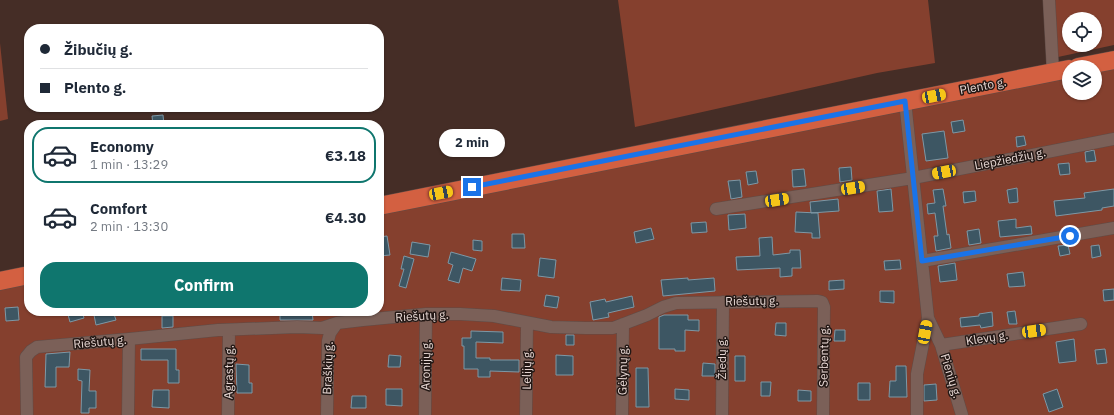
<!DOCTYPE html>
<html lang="en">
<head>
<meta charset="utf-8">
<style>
  :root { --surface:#fff; --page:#f2f2f3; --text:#1f2937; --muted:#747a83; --line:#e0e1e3; --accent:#0f766e }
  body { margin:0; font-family:"IBM Plex Sans",sans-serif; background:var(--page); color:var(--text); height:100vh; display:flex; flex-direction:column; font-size:15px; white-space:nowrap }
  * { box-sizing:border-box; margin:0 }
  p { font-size:13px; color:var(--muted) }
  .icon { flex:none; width:22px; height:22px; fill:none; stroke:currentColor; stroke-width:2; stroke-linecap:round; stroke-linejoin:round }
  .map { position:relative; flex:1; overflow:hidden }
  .details { position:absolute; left:24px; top:120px; width:360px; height:196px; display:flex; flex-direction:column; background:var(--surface); border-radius:16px; box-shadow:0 1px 3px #0004 }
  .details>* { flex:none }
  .hud { position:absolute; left:24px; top:24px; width:360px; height:88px; border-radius:16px; box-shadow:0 1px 3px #0004; display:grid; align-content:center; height:88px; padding:0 16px; background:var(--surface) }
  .buttons { position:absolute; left:1062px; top:12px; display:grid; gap:8px }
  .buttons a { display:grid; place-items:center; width:40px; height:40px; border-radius:50%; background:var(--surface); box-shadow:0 1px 3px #0004; font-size:20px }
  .end { position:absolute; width:18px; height:18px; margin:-9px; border:5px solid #1a73e8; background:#fff; box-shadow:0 0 0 2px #fff }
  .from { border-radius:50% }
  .bubble { position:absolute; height:28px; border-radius:14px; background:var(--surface); box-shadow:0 1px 3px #0004; font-size:13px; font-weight:700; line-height:28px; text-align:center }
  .car { position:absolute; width:12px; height:24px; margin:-12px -6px; border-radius:5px; box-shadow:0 0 3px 1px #0007; background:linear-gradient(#f5c518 24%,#345 0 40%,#f5c518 0 76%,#345 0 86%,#f5c518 0) }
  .hud b { display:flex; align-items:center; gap:14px; height:38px; font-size:15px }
  .hud b+b { border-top:1px solid var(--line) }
  .hud i { width:10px; height:10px; background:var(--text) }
  ul { padding:7px 0 0; list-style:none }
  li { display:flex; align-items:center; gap:12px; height:56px; margin:0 8px 6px; padding:0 8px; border:2px solid transparent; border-radius:16px }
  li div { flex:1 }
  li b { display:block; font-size:15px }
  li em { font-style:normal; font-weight:700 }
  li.current { border-color:var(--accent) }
  li>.icon { width:36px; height:36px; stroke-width:1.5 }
  .action { display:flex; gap:8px; margin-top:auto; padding:8px 16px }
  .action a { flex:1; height:46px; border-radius:16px; background:var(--accent); color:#fff; font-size:16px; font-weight:700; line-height:46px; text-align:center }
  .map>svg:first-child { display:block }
  .green { fill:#85402e; fill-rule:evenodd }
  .building { fill:#3d5663; stroke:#7d98a6 }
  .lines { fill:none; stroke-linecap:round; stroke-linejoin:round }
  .minor-casing { stroke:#5f4b46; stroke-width:13 }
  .highway-casing { stroke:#5f4b46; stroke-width:19 }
  .minor { stroke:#7b6058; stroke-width:12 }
  .highway { stroke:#d36041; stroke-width:18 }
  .route { stroke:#1a73e8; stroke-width:5 }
  .labels { text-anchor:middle; stroke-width:3; stroke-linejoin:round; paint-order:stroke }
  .street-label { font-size:12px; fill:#e7d7d3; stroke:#231815 }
</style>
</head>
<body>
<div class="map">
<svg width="1114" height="415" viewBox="0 0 1114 415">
  <rect width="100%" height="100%" fill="#452d26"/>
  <path class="green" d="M618 0H928L935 63 877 73 635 127Z
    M1049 0H1114V45L1058 57ZM1069 19H1095V45H1069Z
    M0 43 8 119 0 121Z
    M1114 67V415H0V289L29 283V311H379V214L906 110 1069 76V93H1095V71Z"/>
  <path class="building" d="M163 115 164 125H153L152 116Z
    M963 120 965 131 953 133 951 122Z
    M944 131 948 158 926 161 922 134Z
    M1024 136 1026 145 1017 147 1016 137Z
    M1094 150 1096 161 1086 162 1085 152Z
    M1069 163 1070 174 1060 175 1058 164Z
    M851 167 852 180 840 182 839 168Z
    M804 169 806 186 793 187 792 170Z
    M756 171 758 183 748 185 746 172Z
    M740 180 742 197 731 199 728 181Z
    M1017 188 1018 202 1009 203 1007 190Z
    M891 189 893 211 879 212 877 191Z
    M943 189 946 206H943L947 235 949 234 951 248 936 251 934 236H938L935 213 928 214 927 204 935 203 933 190Z
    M1114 189V206L1102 208V210L1056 216 1054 201 1085 198 1084 193Z
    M975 191 976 201 964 203 963 192Z
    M838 199 839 211 811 213 810 202Z
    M796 212 818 213 820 238H812V233L795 232Z
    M745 214 746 228 729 230 728 215Z
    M1016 219V228L1031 226 1032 234 1000 237 998 221Z
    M706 222 707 232 692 233 691 223Z
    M651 228 654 239 636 243 634 232Z
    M979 229 981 243 969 245 967 231Z
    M512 234H524L525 248H512Z
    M387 236 390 255 379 256V237Z
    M772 237 773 255 790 253V250H800L801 268H792V276L780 277V268L737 270 736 257 760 256 759 238Z
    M473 240 482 241V251L473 250Z
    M412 242 430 245 428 257 410 254Z
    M1068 245 1070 254 1060 256 1058 246Z
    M1099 245 1101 256 1092 258 1091 246Z
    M451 252 476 259 472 271 463 268 459 283 448 280 453 265 448 263Z
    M404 256 414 259 406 288 399 286 404 269H401Z
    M540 258 556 260 554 278 538 276Z
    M900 260 901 269 885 270 884 261Z
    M955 263 957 280 940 282 938 266Z
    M1023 272 1025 286 1009 287 1007 274Z
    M502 278 521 280 520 291 501 290Z
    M688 278V280L714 278 715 291 663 296 661 280Z
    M844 280V289L829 290V281Z
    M1114 289V300L1104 301 1103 290Z
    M880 291H894V303L880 302Z
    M546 295 559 297 557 308 544 306Z
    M632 296 634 307 608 313 609 317 593 320 590 302 605 299 606 302Z
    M18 307 19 320 6 321 5 308Z
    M67 311H82L84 318 70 322Z
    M109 311H113L116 320 96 325 94 315Z
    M280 311H312L313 320H280Z
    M1015 311 1017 324H1009L1007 312Z
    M992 312 993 326 981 328 980 325 961 327 960 318 979 316V314Z
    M664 315H688V320H699V331L685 330V351H675V349H659V317Z
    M162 316H173V327L162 328Z
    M776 323H786V336L775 335Z
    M835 330H845V341H834Z
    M471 331 503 332V343L476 342V358H490V360H519V372L490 371V377H478V369H464V346H462V338H471Z
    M566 335H574V345H566Z
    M1074 339 1076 361 1059 363 1056 342Z
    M141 349H176V370H179V383H168V360H141Z
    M1105 349 1107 363 1097 364 1095 350Z
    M70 352 69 367H56V387H45L46 354Z
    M389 355 401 356 400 367H388Z
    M556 355 573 356V375H556Z
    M735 356H745V381H735Z
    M703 363 715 364V376H702Z
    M236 364 249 365V383H252V393H237Z
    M896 366H906L907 397H889L890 381H896Z
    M636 368H648L649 407H636Z
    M78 369 90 370 89 391H96V408H89V413H81L82 381 78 380Z
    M761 382H771L770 396H761Z
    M858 383H870V400H858Z
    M936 384 937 400 924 401V385Z
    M386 389H402V406L386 405Z
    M675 389 689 390V400L675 399Z
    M1057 389 1063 407 1049 412 1043 394Z
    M153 390H169V408L152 407Z
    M798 390 811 391V401H798Z
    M352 396H366V408H351Z"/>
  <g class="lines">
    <defs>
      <path id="minor" d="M1049 0 1053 72
        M905 101 928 318 941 345 962 415
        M716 209 913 178 1114 139
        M922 261 1114 228
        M941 345 1081 324
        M27 415 26 357 31 351 37 347 129 339 218 330 297 327 322 328 337 323 363 320 426 314H460L494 316 551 327 586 328H613L647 315 663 307 676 303 818 301 822 302 824 307 823 415
        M128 415 129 339
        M228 415 229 330
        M327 415 328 341 330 333 337 323
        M425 415 426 314
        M526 415 527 323
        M622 415 623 324
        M722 415 723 302
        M917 415V374L928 318"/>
      <path id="highway" d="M1078 67 1114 60
        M379 206 1069 69
        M0 281 29 275"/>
    </defs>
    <use href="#minor" class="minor-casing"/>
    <use href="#highway" class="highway-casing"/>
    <use href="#minor" class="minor"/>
    <use href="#highway" class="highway"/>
  </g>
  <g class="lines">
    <path class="route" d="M472 187 905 101 922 261 1070 236"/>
  </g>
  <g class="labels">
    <g class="street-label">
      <text transform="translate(983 86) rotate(-11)" y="4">Plento g.</text>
      <text transform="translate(1010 159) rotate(-11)" y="4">Liepžiedžių g.</text>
      <text transform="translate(752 301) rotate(-1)" y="4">Riešutų g.</text>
      <text transform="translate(422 316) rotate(-3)" y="4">Riešutų g.</text>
      <text transform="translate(987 338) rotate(-9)" y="4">Klevų g.</text>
      <text transform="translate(100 342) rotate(-5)" y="4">Riešutų g.</text>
      <text transform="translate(824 356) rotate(-89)" y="4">Serbentų g.</text>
      <text transform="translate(722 358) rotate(-90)" y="4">Žiedų g.</text>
      <text transform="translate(426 365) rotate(-89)" y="4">Aronijų g.</text>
      <text transform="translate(328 368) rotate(-88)" y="4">Braškių g.</text>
      <text transform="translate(527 369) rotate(-89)" y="4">Lelijų g.</text>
      <text transform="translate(623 370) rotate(-89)" y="4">Gėlynų g.</text>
      <text transform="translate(229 372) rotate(-89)" y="4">Agrastų g.</text>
      <text transform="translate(951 376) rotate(73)" y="4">Pienių g.</text>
    </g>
  </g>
</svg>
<div class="buttons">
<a><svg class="icon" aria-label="locate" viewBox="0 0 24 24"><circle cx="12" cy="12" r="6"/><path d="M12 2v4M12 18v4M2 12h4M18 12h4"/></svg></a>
<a><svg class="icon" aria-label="layers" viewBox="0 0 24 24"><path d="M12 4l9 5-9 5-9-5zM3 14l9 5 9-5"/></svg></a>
</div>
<i class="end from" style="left:1070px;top:236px"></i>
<i class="end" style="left:472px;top:187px"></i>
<div class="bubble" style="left:439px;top:129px;width:66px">2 min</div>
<i class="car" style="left:934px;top:96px;rotate:79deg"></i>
<i class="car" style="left:944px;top:172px;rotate:259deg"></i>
<i class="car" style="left:853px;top:188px;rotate:81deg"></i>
<i class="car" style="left:441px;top:193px;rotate:79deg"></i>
<i class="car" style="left:777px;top:200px;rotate:81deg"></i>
<i class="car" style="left:1034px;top:331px;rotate:82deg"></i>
<i class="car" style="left:925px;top:332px;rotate:11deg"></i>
<div class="hud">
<b><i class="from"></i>Žibučių g.</b>
<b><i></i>Plento g.</b>
</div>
<section class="details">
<ul>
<li class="current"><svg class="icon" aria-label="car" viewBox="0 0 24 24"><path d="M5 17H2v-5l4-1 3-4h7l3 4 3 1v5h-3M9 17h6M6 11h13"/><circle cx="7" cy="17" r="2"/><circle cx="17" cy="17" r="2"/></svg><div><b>Economy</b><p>1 min · 13:29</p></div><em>€3.18</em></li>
<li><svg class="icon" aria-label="car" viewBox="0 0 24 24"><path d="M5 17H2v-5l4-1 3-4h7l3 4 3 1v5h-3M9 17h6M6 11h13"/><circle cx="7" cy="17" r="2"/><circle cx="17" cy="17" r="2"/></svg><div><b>Comfort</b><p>2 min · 13:30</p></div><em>€4.30</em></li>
</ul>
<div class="action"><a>Confirm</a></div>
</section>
</div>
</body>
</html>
